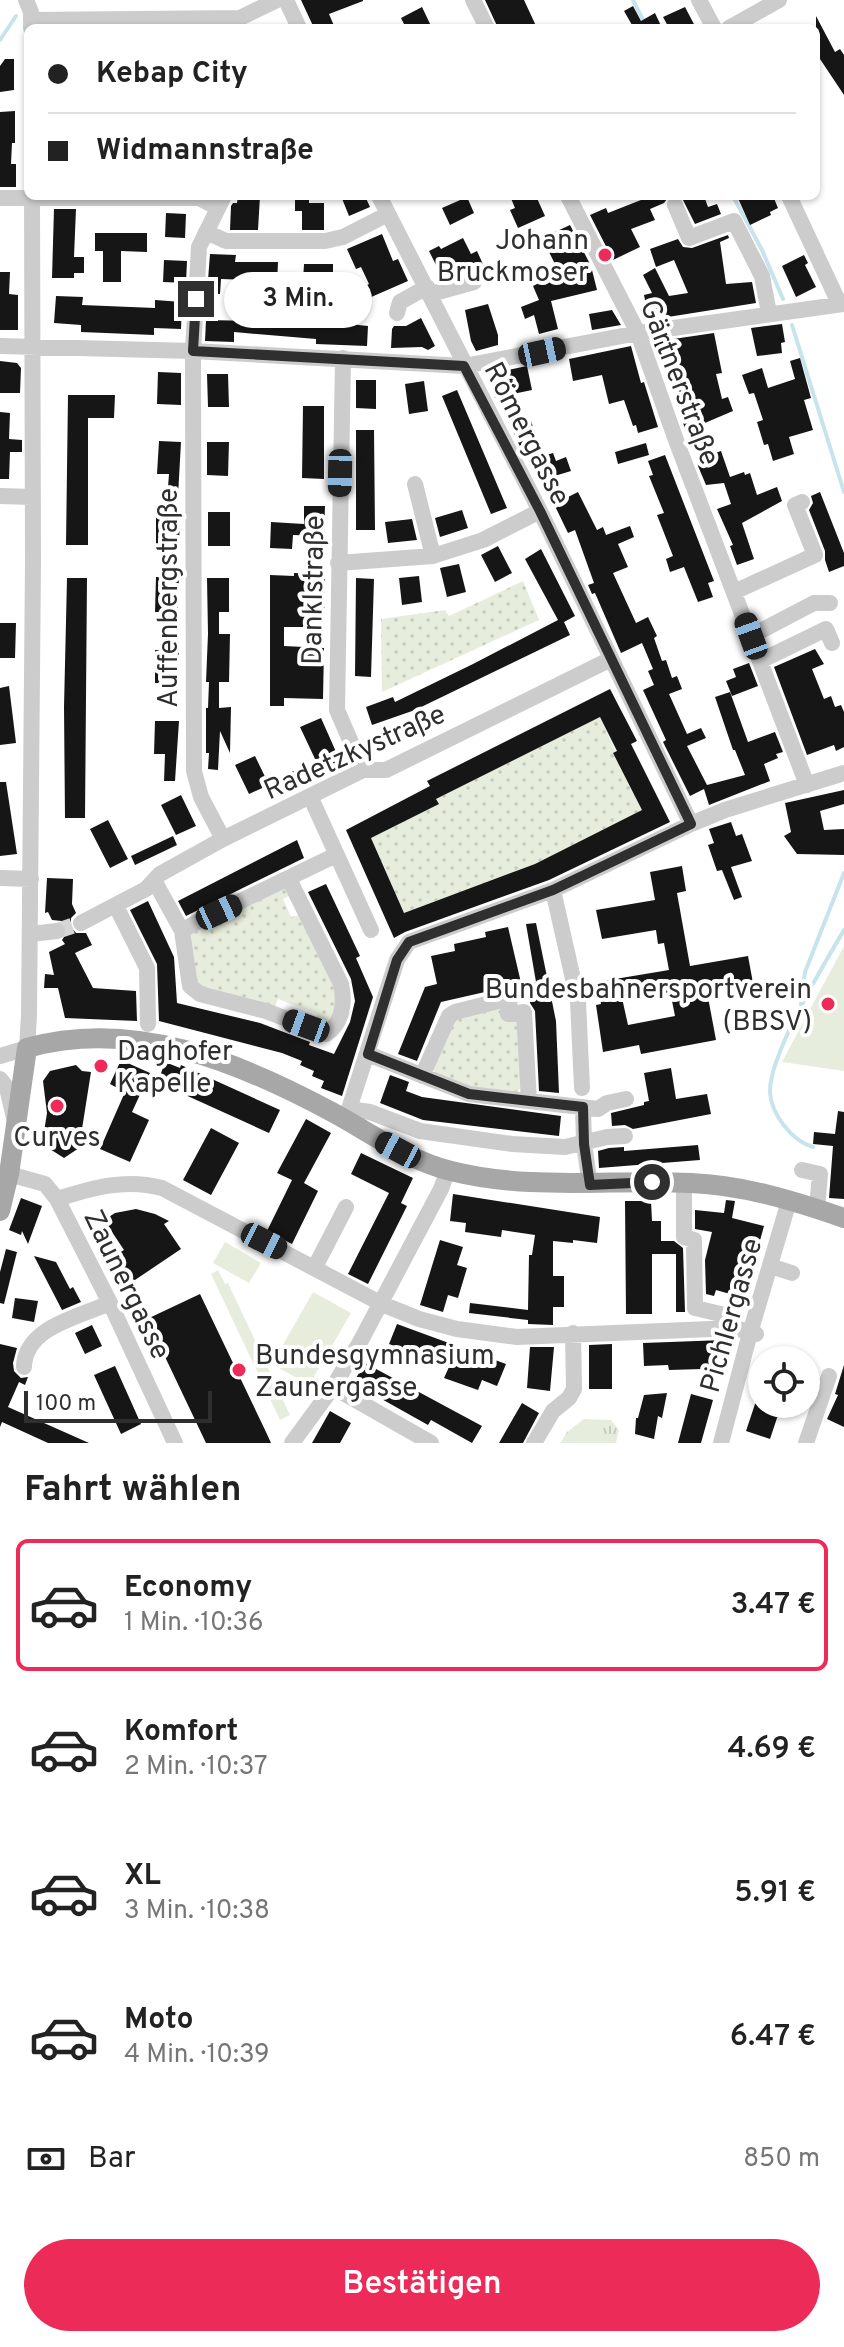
<!DOCTYPE html>
<html lang="de">
<head>
<meta charset="utf-8">
<style>
  :root { --surface:#fff; --page:#f2f2f2; --text:#222; --muted:#767676; --line:#e0e0e0; --accent:#ec2b58 }
  body { margin:0; font-family:Overpass,sans-serif; background:var(--page); color:var(--text); height:100vh; display:flex; flex-direction:column; font-size:30px; white-space:nowrap }
  * { box-sizing:border-box; margin:0 }
  p { font-size:26px; color:var(--muted) }
  .icon { flex:none; width:44px; height:44px; fill:none; stroke:currentColor; stroke-width:2; stroke-linecap:round; stroke-linejoin:round }
  .map { position:relative; height:1443px; overflow:hidden }
  .drawer { display:flex; flex-direction:column; background:var(--surface); flex:1 }
  .drawer>* { flex:none }
  .hud { position:absolute; left:24px; top:24px; width:796px; height:176px; border-radius:12px; box-shadow:0 2px 6px #0004; display:grid; align-content:center; height:176px; padding:0 24px; background:var(--surface) }
  .controls { position:absolute; left:748px; top:1346px; display:grid; gap:16px }
  .controls a { display:grid; place-items:center; width:72px; height:72px; border-radius:50%; background:var(--surface); box-shadow:0 2px 6px #0004; font-size:40px }
  .scale { position:absolute; left:24px; bottom:20px; width:188px; box-sizing:border-box; padding-left:8px; border:4px solid #2f2f2f; border-top:0; font-size:22px; line-height:28px; white-space:nowrap; color:#2f2f2f; -webkit-text-stroke:6px #fff; paint-order:stroke }
  .end { position:absolute; width:36px; height:36px; margin:-18px; border:10px solid #2f2f2f; background:#fff; box-shadow:0 0 0 4px #fff }
  .from { border-radius:50% }
  .bubble { position:absolute; height:56px; border-radius:28px; background:var(--surface); box-shadow:0 2px 6px #0004; font-size:26px; font-weight:600; line-height:56px; text-align:center }
  .car { position:absolute; width:24px; height:48px; margin:-24px -12px; border-radius:10px; box-shadow:0 0 6px 2px #0007; background:linear-gradient(#222 24%,#8ab4d8 0 40%,#222 0 76%,#8ab4d8 0 86%,#222 0) }
  .hud b { display:flex; align-items:center; gap:28px; height:76px; font-size:30px }
  .hud b+b { border-top:2px solid var(--line) }
  .hud i { width:20px; height:20px; background:var(--text) }
  ul { padding:0; list-style:none }
  li { display:flex; align-items:center; gap:24px; height:132px; margin:0 16px 12px; padding:0 8px; border:4px solid transparent; border-radius:12px }
  li div { flex:1 }
  li b { display:block; font-size:30px }
  li em { font-style:normal; font-weight:600 }
  li.on { border-color:var(--accent) }
  li>.icon { width:72px; height:72px; stroke-width:1.5 }
  h2 { padding:0 24px; font-size:36px; line-height:96px }
  .pay { display:flex; align-items:center; gap:20px; height:88px; padding:0 24px; font-size:30px }
  .pay p { margin-inline-start:auto }
  .cta { display:flex; gap:16px; margin-top:auto; padding:16px 24px }
  .cta a { flex:1; height:92px; border-radius:48px; background:var(--accent); color:#fff; font-size:32px; font-weight:600; line-height:92px; text-align:center }
  .map>svg:first-child { display:block }
  .grass { fill:url(#grass-tufts) }
  .garden { fill:url(#garden-dots) }
  .pitch { fill:#e7eddc }
  .lines { fill:none; stroke-linecap:round; stroke-linejoin:round }
  .stream { stroke:#c7e4ed; stroke-width:4 }
  .building { fill:#161616; fill-rule:evenodd }
  .minor-tunnel { stroke:#d5d5d5; stroke-width:16; stroke-dasharray:16 8; stroke-linecap:butt }
  .minor { stroke:#ccc; stroke-width:16 }
  .major { stroke:#a7a7a7; stroke-width:20 }
  .route { stroke:#2f2f2f; stroke-width:10 }
  .poi-dot { fill:#ec2b58; stroke:#fff; stroke-width:3 }
  .labels { text-anchor:middle; stroke-width:8; stroke-linejoin:round; paint-order:stroke }
  .poi-label { font-size:28px; fill:#2f2f2f; stroke:#fff; text-anchor:end }
  .street-label { font-size:28px; fill:#2f2f2f; stroke:#fff }
</style>
</head>
<body>
<div class="map">
<svg width="844" height="1443" viewBox="0 0 844 1443">
  <defs>
    <pattern id="grass-tufts" width="24" height="20" patternUnits="userSpaceOnUse" patternTransform="scale(2)"><rect width="24" height="20" fill="#e7eddc"/><path d="M3 7l-1-3M5 7V3M7 7l1-3M15 17l-1-3M17 17v-4M19 17l1-3" fill="none" stroke="#c6ccbd"/></pattern>
    <pattern id="garden-dots" width="8" height="8" patternUnits="userSpaceOnUse" patternTransform="scale(2)"><rect width="8" height="8" fill="#e7eddc"/><path d="M2 2h.1M6 6h.1" fill="none" stroke="#c6ccbd" stroke-width="1.8" stroke-linecap="round"/></pattern>
  </defs>
  <rect width="100%" height="100%" fill="#fff"/>
  <path class="grass" d="M584 1419 611 1420 619 1430 616 1443H560L567 1432Z"/>
  <path class="garden" d="M523 581 539 620 382 692 381 619 445 610 449 616Z
    M600 717 642 810 535 864 404 913 371 838 438 804 436 799Z
    M285 886 293 894 283 899 291 917 304 914 340 997 328 1029 314 1025 318 1014 278 999 274 1009 198 988 188 934Z
    M508 1006 518 1015 523 1082 519 1090 512 1095 467 1088 434 1072 432 1065 457 1017Z"/>
  <path class="pitch" d="M844 945V1071L782 1062 844 946Z
    M225 1242 261 1263 249 1283 213 1263Z
    M218 1270 225 1284 228 1283 290 1415 280 1420 211 1274Z
    M313 1292 351 1313 309 1385 272 1364Z"/>
  <g class="lines">
    <path class="stream" d="M633 0 647 28
      M0 40 16 16
      M733 196 762 250 783 299
      M792 325 844 492
      M801 1003 805 972 844 873
      M813 1147C792 1141 771 1114 770 1092 769 1055 824 964 844 930"/>
  </g>
  <path class="building" d="M301 0H363V1L329 14 335 28H314Z
    M485 0H524L537 28H498Z
    M633 6 641 21 655 13 662 28H627L632 25 624 11Z
    M422 7 432 28H406L401 18Z
    M685 7 696 28H669L663 17Z
    M816 16 835 52 840 49 844 55V95L816 53Z
    M5 59H14V90L0 92V66Z
    M15 111V143H12L11 164H16V187H0V112Z
    M238 196H260L258 230H230L231 206 233 203H237Z
    M295 196H309V203H324V230H302V211H295Z
    M341 196H365L370 207 349 216Z
    M510 196H536L545 216 518 228 510 210 515 208Z
    M645 196H669L664 203 650 209 655 220 631 229 640 247 613 260 590 215 606 208 608 213 646 198Z
    M681 196H704L708 207 717 204 721 214 695 224Z
    M737 196H773L778 208 770 212 771 215 750 225Z
    M467 197 474 213 450 225 442 208Z
    M54 209H76L74 257H84V273H74V278H52Z
    M166 213 186 214 185 238 165 237Z
    M570 225 591 266 597 290 551 301 558 329 539 334 534 315 525 319 521 307 539 300 533 286 541 282 539 269 556 266 542 238Z
    M95 233H147V252L121 251V282H103V251H95Z
    M382 234 393 261 398 259 408 281 369 298 364 287 369 284 361 267 356 269 347 249Z
    M728 235 729 238 720 242 726 284 752 282 756 303 649 320 644 295 652 293 643 275 655 268 669 296 688 293 674 260 656 267 650 249 678 239 683 247 692 248Z
    M463 238 471 254 477 251 486 271 480 273 471 271 448 278 443 266 438 269 429 251 439 246 441 249Z
    M210 254 236 255 235 262H278L277 285 249 284V280L221 279 220 294 207 293Z
    M804 255 808 263 805 265 816 287 796 297 782 266Z
    M164 260 187 261 186 283 163 282Z
    M304 264H333V287H322L320 321 368 326 367 346 316 344V339L234 332V342L205 341 206 320 259 321 260 311 301 313Z
    M0 272H10L9 294 18 295V330H0Z
    M56 296 83 297 82 305 155 308V300L182 302 181 329 154 328V335L81 332V325L54 323Z
    M488 304 498 335V345L476 351 471 341 465 310Z
    M612 310 621 325 592 330 589 314Z
    M421 318 435 346 428 350 422 347 391 348 392 329 394 326H406Z
    M782 324 785 342 781 343 782 353 757 356 751 328Z
    M714 333 722 373 716 374 722 399 728 397 733 411 686 431 679 412 682 411 676 388 682 387 676 358 665 360 664 354 658 355 653 342Z
    M631 346 641 383 644 382 658 427 638 433 636 425 633 426 624 400 609 404 602 375 573 381 569 359Z
    M800 358 811 398 804 400 813 430 789 437 794 454 773 461 768 444 764 445 757 422 763 420 754 393 749 394 742 375 762 368 768 388 795 379 790 361Z
    M0 361 17 363 21 368 20 393H0Z
    M527 366 532 390 508 395 523 424 531 421 543 456 553 453 556 461 566 457 571 471 538 481 528 453 524 455 497 397 495 398 490 374Z
    M158 372 181 373V405L157 404Z
    M207 374H228L229 407H208Z
    M356 380H376V409L356 408Z
    M424 381 428 411 409 414 405 384Z
    M457 390 507 508 491 514 442 396Z
    M68 395H115L114 418H88V545H66Z
    M303 406H324V479L302 478Z
    M0 412 10 413 9 439 22 440V452H10L9 479H0Z
    M356 430H374L375 530H356Z
    M159 441 181 442 177 514H180L179 547H156V514H166L169 474H157Z
    M207 442H229L228 476 207 475Z
    M646 443 649 455 618 464 615 452Z
    M721 451 730 477 744 472 745 475 750 473 757 495 777 487 782 501 742 523 754 559 737 565 730 546 733 545 717 509 731 504 724 483 706 485 698 466 697 459Z
    M665 455 714 581 708 583 713 597 698 602 684 567 670 572 666 559 673 556 657 515 664 513 649 476 653 475 648 461Z
    M578 492 597 530 603 527 606 535 630 526 634 537 618 544 628 567 613 573 636 623 648 617 657 636 654 638 662 661 666 660 672 678 677 676 682 689 669 694 687 734 701 728 706 738 687 746 707 785 745 775 735 750H733L715 697 730 692 748 742 775 732 783 752 776 754 778 758 764 764 770 781 709 805 704 789 690 796 663 742 666 740 643 690 654 685 648 671 653 669 642 643 621 653 595 593 592 594 588 585 594 583 575 530 568 533 554 504Z
    M820 492 844 553V566L829 572 825 560V551L809 510 813 503 811 496Z
    M304 506H325L324 536 293 535 292 549 270 548 271 522 304 524Z
    M462 510 468 528 440 537 435 518Z
    M208 512H230V546H208Z
    M412 519 417 540 388 543 385 522Z
    M498 546 512 573 495 582 481 555Z
    M541 549 575 616 564 622 570 635 415 710 372 725 366 707 393 697 395 702 473 664 558 620 525 559Z
    M459 564 466 592 447 597 440 568Z
    M294 573 325 574 324 627H284V646L324 648 323 699 284 698V706H270V575L294 576Z
    M419 576 422 602 402 605 399 578Z
    M156 577H179L176 650H179V684L155 683V650H165L166 612H155Z
    M67 578H87L85 818H65L64 707Z
    M207 578H229V612H219V634H230L229 682H219V708L231 707 230 753 220 731 218 770 208 769 209 753H206V708H208L209 682H206L208 634Z
    M356 578 374 579 371 677 355 676Z
    M0 623H16L15 658H0Z
    M815 649 824 664 812 669 824 699 831 696 835 707 841 705 844 712V747L836 751 834 745 807 755 774 667Z
    M749 663 758 686 732 696 726 681 736 677 733 669Z
    M9 686 16 743 0 745V688Z
    M610 689 637 741 631 744 670 822 549 880 405 932 394 938 346 830 430 786 427 781ZM600 717 617 751 613 753 642 810 535 864 404 913 371 838 439 804 436 799Z
    M321 718 341 763 290 786 285 775 316 761 300 727Z
    M155 721H179L175 781H164L165 754H154Z
    M255 756 269 785 249 794 235 765Z
    M0 782H6L17 854 0 856Z
    M844 790V804L820 811 824 830 844 829V855L797 854 784 836 791 832 785 803Z
    M181 795 196 826 176 835 161 805Z
    M108 820 128 859 110 868 90 829Z
    M731 822 736 836 742 834 752 861 731 867 742 897 734 900 722 870 717 871 708 845 714 843 709 829Z
    M173 836 177 845 135 865 131 856Z
    M297 840 304 858 186 916 178 901Z
    M682 866 686 891 677 893 690 966 748 956 753 983 707 992 716 1040 641 1054 639 1045 603 1052 596 1005 601 1004 597 982 669 970 664 943 658 944 656 930 602 939 596 910 655 900 650 872ZM650 993 652 1000 671 996 675 1016 628 1025 622 998Z
    M47 878 73 879 72 904 76 913 71 918V927L76 933H86L92 945 75 953 93 988 136 991 137 1021 65 1018 58 988H44L45 974 54 975 49 952 65 944 62 940 68 931 62 921 52 920 48 912 45 913Z
    M326 884 360 956 356 958 373 997 342 1096 321 1088 324 1081 312 1076 314 1071 300 1065 302 1061 282 1053 159 1021 157 964 130 910 148 901 174 957 177 1003 260 1023 310 1042 309 1045 334 1054 350 1022 355 1001 351 979 308 892Z
    M536 923 556 1021 559 1093 539 1091 535 1011 530 1003 528 984 536 982 526 924Z
    M508 927 522 987H507L441 1002 417 1061 398 1054 425 987 437 984 431 956 455 951 454 944 486 937 485 932Z
    M121 1060 150 1073 132 1112 149 1120 130 1162 100 1149 125 1092 110 1084Z
    M165 1062 180 1068 181 1065 280 1110 269 1133 170 1088 173 1081 160 1076Z
    M76 1065 82 1071 91 1072 79 1148 64 1158 42 1144 47 1113 43 1081 50 1071Z
    M671 1068 676 1099 707 1094 711 1114 633 1129 625 1125 612 1126 611 1113 644 1105V1102L649 1101 644 1073Z
    M390 1075 409 1082 406 1091 422 1097 561 1116 559 1136 423 1120 380 1103Z
    M838 1111 844 1112V1199L829 1198 833 1146 813 1144 814 1132 835 1134Z
    M306 1119 331 1133 304 1183 318 1191 292 1244 267 1231 292 1180 277 1173Z
    M211 1128 239 1143 211 1195 183 1180Z
    M698 1145 700 1160 599 1168 598 1151 609 1148 624 1147V1151Z
    M361 1153 413 1178 401 1203 407 1206 368 1284 348 1274 389 1193 351 1174Z
    M453 1194 600 1217 597 1243 573 1240V1243L553 1241V1276H564V1307H553V1325L528 1324V1320L469 1313 470 1303 528 1310 529 1255H532L535 1235 502 1230 501 1237 465 1232 466 1223 450 1221Z
    M21 1198 42 1206 28 1244 22 1231 21 1235 9 1230Z
    M726 1200 735 1201 732 1218 764 1226 753 1266 747 1264 737 1296 716 1290 714 1296 706 1294 705 1260 712 1232 695 1229V1210L724 1213Z
    M625 1201H651L652 1221H661V1241H674L683 1248 685 1312H676V1254H652V1314H626Z
    M136 1209 155 1214 169 1221 164 1224 181 1249 132 1282 114 1256 124 1250 104 1220 115 1213Z
    M440 1240 463 1247 457 1265 467 1268 458 1298 448 1295 443 1312 420 1305Z
    M6 1249 17 1252 4 1304 0 1303V1272Z
    M34 1256 56 1262 70 1289 73 1287 81 1302 62 1310Z
    M200 1294 266 1432 271 1443H206L147 1319Z
    M15 1298 38 1301 34 1322 12 1318Z
    M397 1324 506 1364 497 1386 482 1380 478 1390 444 1378 449 1367 389 1344Z
    M92 1325 102 1346 85 1354 75 1333Z
    M724 1340 725 1364 702 1365V1369L669 1370 668 1365 644 1366 643 1343Z
    M0 1344 17 1348 13 1363 14 1371 21 1378 28 1377 25 1385 19 1382 8 1407 89 1443H48L2 1422 0 1427Z
    M612 1344V1389H589V1345Z
    M530 1347H554L550 1391 527 1388Z
    M365 1363 482 1426 472 1443 431 1420 428 1425 353 1383Z
    M844 1365V1427L827 1419 838 1395 835 1394Z
    M115 1366 141 1424 121 1434 94 1375Z
    M667 1393 662 1418 658 1416 654 1439 635 1434 636 1418H638L644 1395Z
    M691 1394 713 1400 706 1425 701 1443H678Z
    M756 1401 780 1409 770 1439 746 1431Z
    M522 1403 539 1413 523 1443H499Z
    M330 1411 351 1423 340 1443H312Z"/>
  <g class="lines">
    <path class="minor-tunnel" d="M57 931 81 923"/>
    <path class="minor" d="M26 0 31 12V28
      M286 0 299 28
      M473 0 487 28
      M699 0 714 28
      M31 20 240 18 277 0
      M729 28 779 0
      M379 196 540 511 691 824
      M568 196 638 333 677 443 807 785
      M789 196 839 303
      M0 198H199L218 208
      M675 205 689 238 734 221 762 276 769 313
      M206 232 226 241H325L343 237 388 214
      M431 294 474 282
      M397 313 400 302 427 287
      M0 346 193 351 464 366 638 333 844 304
      M343 358 337 710 363 770
      M415 484 433 556
      M0 496 33 497
      M338 563 433 556 483 540 540 511
      M734 592 815 555 795 505 802 502
      M751 636 814 603H830
      M760 661 826 629 832 643
      M310 796 371 930
      M223 839 201 797 194 771 193 351 199 247 224 196
      M0 878 31 879
      M155 882 182 931 190 986 200 994 266 1011 326 1034C343 1023 345 1002 341 984L289 879
      M553 890 578 1001 582 1088
      M116 906 147 968 148 1024
      M81 923 146 889 160 874 223 839 363 770H386L611 659
      M182 931 195 923 336 855
      M31 934 57 931
      M368 1054 469 1094 529 1101 524 1012 508 1014 510 998 455 1012 449 1016 422 1076
      M0 1056 27 1048 29 1015 33 561 32 196
      M0 1079 7 1088 14 1118
      M529 1101 598 1109 607 1103 626 1099
      M583 1107 584 1144 590 1185
      M349 1109 370 1112 420 1131 512 1144 565 1147 607 1137 625 1136
      M343 1119 349 1109 397 960 409 942 553 890 691 824 725 810 844 773
      M802 1170 820 1174 817 1209
      M9 1174 45 1184 57 1199 110 1303 175 1443
      M684 1183V1237L694 1240 695 1308 725 1315 730 1322 729 1328
      M57 1199C92 1188 125 1178 162 1188L382 1304 419 1319 457 1329 517 1337 735 1328 756 1334
      M770 1266 792 1273
      M315 1267 346 1207
      M24 1367C25 1327 79 1317 110 1303
      M333 1387 431 1443
      M292 1443 333 1387 359 1344 441 1189 448 1170
      M534 1443 553 1411 569 1398 574 1389 573 1333
      M721 1443 750 1333 789 1201
      M806 1443 829 1376"/>
    <path class="major" d="M0 1211 9 1174 27 1048C134 1018 239 1062 332 1112 371 1133 407 1160 451 1171 531 1191 610 1179 691 1183 743 1185 795 1201 844 1218"/>
  </g>
  <g class="lines">
    <path class="route" d="M196 299 193 351 464 366 540 511 691 824 553 890 409 942 397 960 368 1054 469 1094 583 1107 584 1144 590 1185 652 1182"/>
  </g>
  <g class="poi-dot">
    <circle cx="605" cy="255" r="8"/>
    <circle cx="828" cy="1004" r="8"/>
    <circle cx="101" cy="1066" r="8"/>
    <circle cx="57" cy="1106" r="8"/>
    <circle cx="239" cy="1370" r="8"/>
  </g>
  <g class="labels">
    <g class="poi-label">
      <text x="589" y="249">Johann<tspan x="589" dy="32">Bruckmoser</tspan></text>
      <text x="812" y="998">Bundesbahnersportverein<tspan x="812" dy="32">(BBSV)</tspan></text>
      <text x="117" y="1060" text-anchor="start">Daghofer<tspan x="117" dy="32">Kapelle</tspan></text>
      <text x="57" y="1146" text-anchor="middle">Curves</text>
      <text x="255" y="1364" text-anchor="start">Bundesgymnasium<tspan x="255" dy="32">Zaunergasse</tspan></text>
    </g>
    <g class="street-label">
      <text transform="translate(681 382) rotate(69)" y="10">Gärtnerstraße</text>
      <text transform="translate(528 433) rotate(63)" y="10">Römergasse</text>
      <text transform="translate(312 590) rotate(-89)" y="10">Danklstraße</text>
      <text transform="translate(167 598) rotate(-90)" y="10">Auffenbergstraße</text>
      <text transform="translate(354 751) rotate(-24)" y="10">Radetzkystraße</text>
      <text transform="translate(128 1284) rotate(64)" y="10">Zaunergasse</text>
      <text transform="translate(730 1315) rotate(-74)" y="10">Pichlergasse</text>
    </g>
  </g>
</svg>
<div class="controls">
<a><svg class="icon" aria-label="locate" viewBox="0 0 24 24"><circle cx="12" cy="12" r="6"/><path d="M12 2v4M12 18v4M2 12h4M18 12h4"/></svg></a>
</div>
<div class="scale">100 m</div>
<i class="end from" style="left:652px;top:1182px"></i>
<i class="end" style="left:196px;top:299px"></i>
<div class="bubble" style="left:224px;top:272px;width:148px">3 Min.</div>
<i class="car" style="left:542px;top:352px;rotate:78deg"></i>
<i class="car" style="left:340px;top:473px;rotate:181deg"></i>
<i class="car" style="left:751px;top:636px;rotate:340deg"></i>
<i class="car" style="left:219px;top:912px;rotate:65deg"></i>
<i class="car" style="left:306px;top:1026px;rotate:290deg"></i>
<i class="car" style="left:398px;top:1150px;rotate:298deg"></i>
<i class="car" style="left:264px;top:1241px;rotate:117deg"></i>
<div class="hud">
<b><i class="from"></i>Kebap City</b>
<b><i></i>Widmannstraße</b>
</div>
</div>
<section class="drawer">
<h2>Fahrt wählen</h2>
<ul>
<li class="on"><svg class="icon" aria-label="car" viewBox="0 0 24 24"><path d="M5 17H2v-5l4-1 3-4h7l3 4 3 1v5h-3M9 17h6M6 11h13"/><circle cx="7" cy="17" r="2"/><circle cx="17" cy="17" r="2"/></svg><div><b>Economy</b><p>1 Min. · 10:36</p></div><em>3.47 €</em></li>
<li><svg class="icon" aria-label="car" viewBox="0 0 24 24"><path d="M5 17H2v-5l4-1 3-4h7l3 4 3 1v5h-3M9 17h6M6 11h13"/><circle cx="7" cy="17" r="2"/><circle cx="17" cy="17" r="2"/></svg><div><b>Komfort</b><p>2 Min. · 10:37</p></div><em>4.69 €</em></li>
<li><svg class="icon" aria-label="car" viewBox="0 0 24 24"><path d="M5 17H2v-5l4-1 3-4h7l3 4 3 1v5h-3M9 17h6M6 11h13"/><circle cx="7" cy="17" r="2"/><circle cx="17" cy="17" r="2"/></svg><div><b>XL</b><p>3 Min. · 10:38</p></div><em>5.91 €</em></li>
<li><svg class="icon" aria-label="car" viewBox="0 0 24 24"><path d="M5 17H2v-5l4-1 3-4h7l3 4 3 1v5h-3M9 17h6M6 11h13"/><circle cx="7" cy="17" r="2"/><circle cx="17" cy="17" r="2"/></svg><div><b>Moto</b><p>4 Min. · 10:39</p></div><em>6.47 €</em></li>
</ul>
<div class="pay"><svg class="icon" aria-label="cash" viewBox="0 0 24 24"><path d="M3 7h18v10H3z"/><circle cx="12" cy="12" r="2"/></svg>Bar<p>850 m</p></div>
<div class="cta"><a>Bestätigen</a></div>
</section>
</body>
</html>
